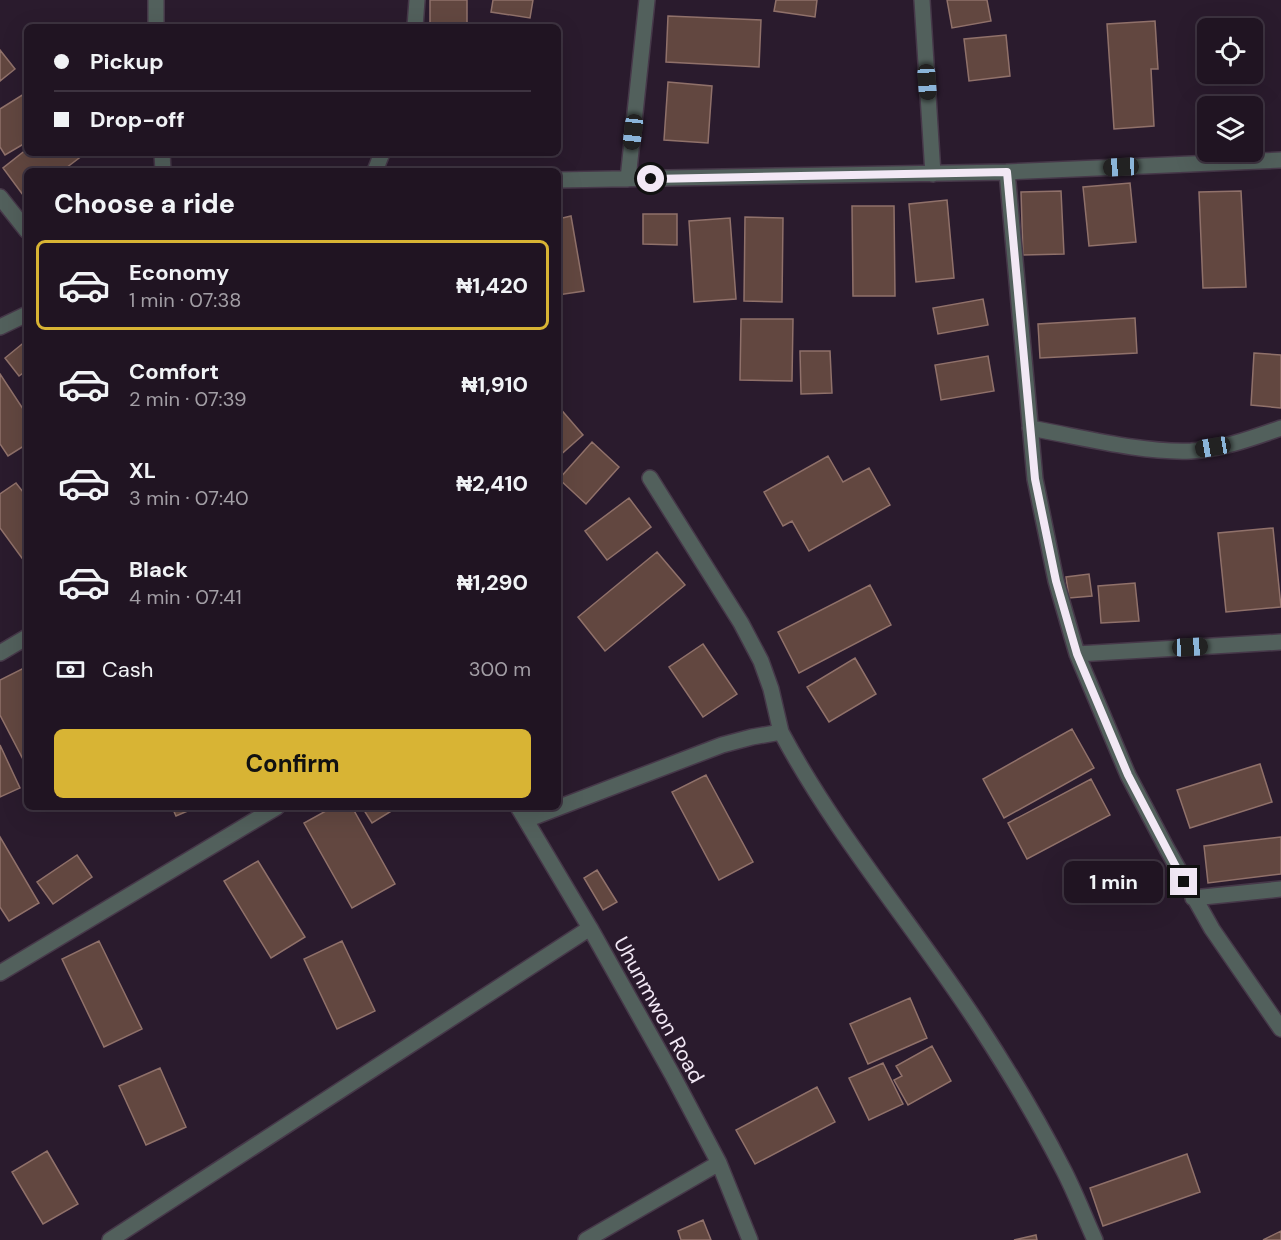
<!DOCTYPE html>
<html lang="en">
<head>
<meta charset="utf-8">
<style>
  :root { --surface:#201422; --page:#2d212f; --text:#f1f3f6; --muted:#a29ea5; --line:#3d3340; --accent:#d8b434 }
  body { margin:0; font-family:"DM Sans",sans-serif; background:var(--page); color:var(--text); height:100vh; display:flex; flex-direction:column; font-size:22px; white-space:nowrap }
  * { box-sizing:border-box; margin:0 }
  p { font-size:20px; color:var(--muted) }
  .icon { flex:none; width:33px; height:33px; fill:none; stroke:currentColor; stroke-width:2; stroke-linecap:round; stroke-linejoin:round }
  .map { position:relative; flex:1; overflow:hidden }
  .sheet { position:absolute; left:24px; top:168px; width:537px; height:642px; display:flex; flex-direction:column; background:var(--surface); border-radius:9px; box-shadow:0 6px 24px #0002,0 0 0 2px var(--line) }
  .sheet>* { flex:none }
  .top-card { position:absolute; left:24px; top:24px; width:537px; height:132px; border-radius:9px; box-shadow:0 6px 24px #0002,0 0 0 2px var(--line); display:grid; align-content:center; height:132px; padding:0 30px; background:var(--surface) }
  .tools { position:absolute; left:1197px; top:18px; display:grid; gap:12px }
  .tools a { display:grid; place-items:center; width:66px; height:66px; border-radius:9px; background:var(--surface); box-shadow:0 6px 24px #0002,0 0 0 2px var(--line); font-size:30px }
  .end { position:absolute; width:27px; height:27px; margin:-14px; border:8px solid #f2e8f5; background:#111; box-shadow:0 0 0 3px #111 }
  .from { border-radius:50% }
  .bubble { position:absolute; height:42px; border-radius:9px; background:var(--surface); box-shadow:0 6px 24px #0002,0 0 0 2px var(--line); font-size:20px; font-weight:700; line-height:42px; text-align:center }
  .car { position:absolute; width:18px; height:36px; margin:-18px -9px; border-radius:8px; box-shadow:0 0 4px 2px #0007; background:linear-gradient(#222 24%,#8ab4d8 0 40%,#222 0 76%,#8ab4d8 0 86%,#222 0) }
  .top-card b { display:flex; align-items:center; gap:21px; height:57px; font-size:22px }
  .top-card b+b { border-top:2px solid var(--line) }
  .top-card i { width:15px; height:15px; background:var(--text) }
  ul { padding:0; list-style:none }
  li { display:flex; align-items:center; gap:18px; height:90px; margin:0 12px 9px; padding:0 18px; border:3px solid transparent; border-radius:9px }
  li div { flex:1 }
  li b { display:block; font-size:22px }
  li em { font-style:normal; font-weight:700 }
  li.active { border-color:var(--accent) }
  li>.icon { width:54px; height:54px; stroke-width:1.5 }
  h2 { padding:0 30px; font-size:27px; line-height:72px }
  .pay { display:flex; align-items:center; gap:15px; height:66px; padding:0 30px; font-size:22px }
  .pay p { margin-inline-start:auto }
  .button { display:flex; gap:12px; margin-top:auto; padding:12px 30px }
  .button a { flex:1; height:69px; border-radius:9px; background:var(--accent); color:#111; font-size:24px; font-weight:700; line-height:69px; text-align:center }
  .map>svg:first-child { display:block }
  .building { fill:#624740; stroke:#90716a; stroke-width:1.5 }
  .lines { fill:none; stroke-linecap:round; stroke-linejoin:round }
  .minor-casing { stroke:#463849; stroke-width:18 }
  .minor { stroke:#52605c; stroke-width:15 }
  .route { stroke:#f2e8f5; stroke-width:8 }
  .labels { text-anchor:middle; stroke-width:4.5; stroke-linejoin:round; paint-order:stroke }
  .street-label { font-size:21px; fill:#f2e8f5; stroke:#2a1b2d }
</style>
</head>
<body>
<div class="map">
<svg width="1281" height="1240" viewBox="0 0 1281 1240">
  <rect width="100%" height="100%" fill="#2a1b2d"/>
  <path class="building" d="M430 0H467V27H430Z
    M493 0H533L530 18 491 12Z
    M776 0H817L815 17 774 11Z
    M947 0H987L991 21 952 28Z
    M668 16 761 20 759 67 666 62Z
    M1155 21 1158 69H1151L1154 126 1114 129 1107 24Z
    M1006 35 1010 76 969 81 964 39Z
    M0 50 15 69 0 81Z
    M668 82 712 86 708 143 664 140Z
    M27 92V142L5 155 0 147V109Z
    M27 149V153H82L83 155 62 171H27L26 199 3 168Z
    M1130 183 1136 242 1089 246 1083 187Z
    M1061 191 1064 254 1023 255 1021 192Z
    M1241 191 1246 287 1203 288 1199 192Z
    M947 200 954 278 916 282 909 204Z
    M852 206H894L895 296H853Z
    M643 214H677V245L643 244Z
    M571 216 584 291 558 295V219Z
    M745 217 783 218 782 302 744 301Z
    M730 218 736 299 694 302 689 221Z
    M983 299 988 325 938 334 933 308Z
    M1135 318 1137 353 1040 358 1038 324Z
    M741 319H793L792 381 740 380Z
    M27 340V370L19 376 5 358Z
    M800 351H830L832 393 801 394Z
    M1254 353 1281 355V408L1251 405Z
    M988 356 994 391 941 400 935 365Z
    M0 374 27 415V444L8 456 0 444Z
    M558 406 583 435 558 457Z
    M592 442 619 467 586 504 559 479Z
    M828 456 843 482 869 468 890 505 809 551 792 521 783 526 764 492Z
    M16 483 27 497V565L0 528V494Z
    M629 498 651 527 607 560 585 531Z
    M1273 528 1281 607 1226 612 1218 533Z
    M657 552 685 585 605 651 578 617Z
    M1089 574 1092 596 1069 598 1066 577Z
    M1135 583 1139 621 1101 623 1098 586Z
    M870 585 891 625 799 673 778 632Z
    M703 644 737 694 703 717 669 667Z
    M855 658 876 694 829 722 807 687Z
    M24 668 27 675V767L0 715V680Z
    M1072 729 1094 768 1004 818 983 779Z
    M0 745 20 788 0 797Z
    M1260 764 1272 802 1190 828 1177 790Z
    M706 775 753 862 719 880 672 792Z
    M1091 779 1110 815 1027 859 1008 823Z
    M172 807H197L176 816Z
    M333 807H352L395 884 352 908 304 823Z
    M362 807H398L372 823Z
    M0 837 39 903 9 921 0 907Z
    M1281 837V874L1208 883 1204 846Z
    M77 855 92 877 53 904 37 882Z
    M258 861 305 937 271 958 224 881Z
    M597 870 617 902 603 910 584 878Z
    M99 941 142 1029 104 1047 62 959Z
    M342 941 375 1011 337 1029 304 959Z
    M910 998 927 1038 868 1064 850 1024Z
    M932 1046 951 1081 908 1105 894 1080 902 1076 896 1066Z
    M883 1063 903 1104 869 1120 849 1078Z
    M160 1068 186 1127 146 1145 119 1086Z
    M817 1087 835 1122 755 1164 736 1130Z
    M47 1151 78 1204 43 1224 12 1172Z
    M1187 1154 1200 1192 1103 1226 1090 1188Z
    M703 1220 711 1240H681L678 1231Z
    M1281 1231V1240H1263Z
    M1036 1235 1037 1240H1014Z"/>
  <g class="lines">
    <defs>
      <path id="minor" d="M922 0 933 174
        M156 27V0
        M415 27 417 0
        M162 153 163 171
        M375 171 382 153
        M1007 172 1035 479 1056 581 1077 654 1128 775 1167 849 1212 929 1281 1029
        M628 179 647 0
        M558 180 1007 172 1281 160
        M0 197 27 231
        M0 327 27 314
        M1030 428C1081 437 1141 453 1191 451 1223 449 1252 438 1281 428
        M650 478 741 623 761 661 771 689 781 732
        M0 653 27 637
        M1077 654 1281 642
        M518 807 590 928 672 1074 719 1163 750 1240
        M526 820 722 745 752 737 781 732C837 837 916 928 980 1027 1010 1073 1038 1120 1063 1169 1075 1192 1084 1216 1095 1240
        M1193 898 1281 889
        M0 973 277 807
        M110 1240 590 928
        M586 1240 719 1163"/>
    </defs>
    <use href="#minor" class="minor-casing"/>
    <use href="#minor" class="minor"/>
  </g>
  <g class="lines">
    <path class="route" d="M651 179 1007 172 1035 479 1056 581 1077 654 1128 775 1184 882"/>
  </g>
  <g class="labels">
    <g class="street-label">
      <text transform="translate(659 1010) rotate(61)" y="7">Uhunmwon Road</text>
    </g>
  </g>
</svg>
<div class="tools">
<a><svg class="icon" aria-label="locate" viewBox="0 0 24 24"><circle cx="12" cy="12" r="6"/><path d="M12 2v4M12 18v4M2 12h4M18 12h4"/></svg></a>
<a><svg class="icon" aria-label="layers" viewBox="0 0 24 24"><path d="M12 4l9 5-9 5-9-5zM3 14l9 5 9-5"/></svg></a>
</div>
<i class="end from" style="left:651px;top:179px"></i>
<i class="end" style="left:1184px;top:882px"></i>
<div class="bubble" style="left:1064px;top:861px;width:99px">1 min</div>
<i class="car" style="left:927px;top:82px;rotate:176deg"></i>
<i class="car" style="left:633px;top:132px;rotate:187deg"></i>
<i class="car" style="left:1121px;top:167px;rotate:267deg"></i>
<i class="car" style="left:1213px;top:447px;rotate:261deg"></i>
<i class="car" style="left:1190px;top:647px;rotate:87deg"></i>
<div class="top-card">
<b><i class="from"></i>Pickup</b>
<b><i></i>Drop-off</b>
</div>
<section class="sheet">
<h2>Choose a ride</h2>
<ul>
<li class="active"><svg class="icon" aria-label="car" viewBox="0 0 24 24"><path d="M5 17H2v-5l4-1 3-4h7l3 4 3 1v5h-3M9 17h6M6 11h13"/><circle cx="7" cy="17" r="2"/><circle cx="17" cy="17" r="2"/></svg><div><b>Economy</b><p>1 min · 07:38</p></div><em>₦1,420</em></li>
<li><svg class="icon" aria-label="car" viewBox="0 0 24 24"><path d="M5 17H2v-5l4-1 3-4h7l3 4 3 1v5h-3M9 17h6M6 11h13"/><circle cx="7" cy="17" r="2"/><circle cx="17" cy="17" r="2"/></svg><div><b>Comfort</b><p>2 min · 07:39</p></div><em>₦1,910</em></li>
<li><svg class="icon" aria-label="car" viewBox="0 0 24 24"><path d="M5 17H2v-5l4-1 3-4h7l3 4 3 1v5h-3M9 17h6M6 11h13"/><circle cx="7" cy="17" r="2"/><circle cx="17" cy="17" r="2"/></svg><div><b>XL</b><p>3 min · 07:40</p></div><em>₦2,410</em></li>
<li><svg class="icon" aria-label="car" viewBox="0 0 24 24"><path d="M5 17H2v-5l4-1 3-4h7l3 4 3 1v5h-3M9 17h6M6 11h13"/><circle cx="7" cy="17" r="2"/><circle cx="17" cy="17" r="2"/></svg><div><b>Black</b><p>4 min · 07:41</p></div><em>₦1,290</em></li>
</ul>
<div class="pay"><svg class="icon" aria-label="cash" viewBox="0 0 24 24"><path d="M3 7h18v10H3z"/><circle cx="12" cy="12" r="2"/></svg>Cash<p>300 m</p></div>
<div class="button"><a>Confirm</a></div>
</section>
</div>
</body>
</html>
